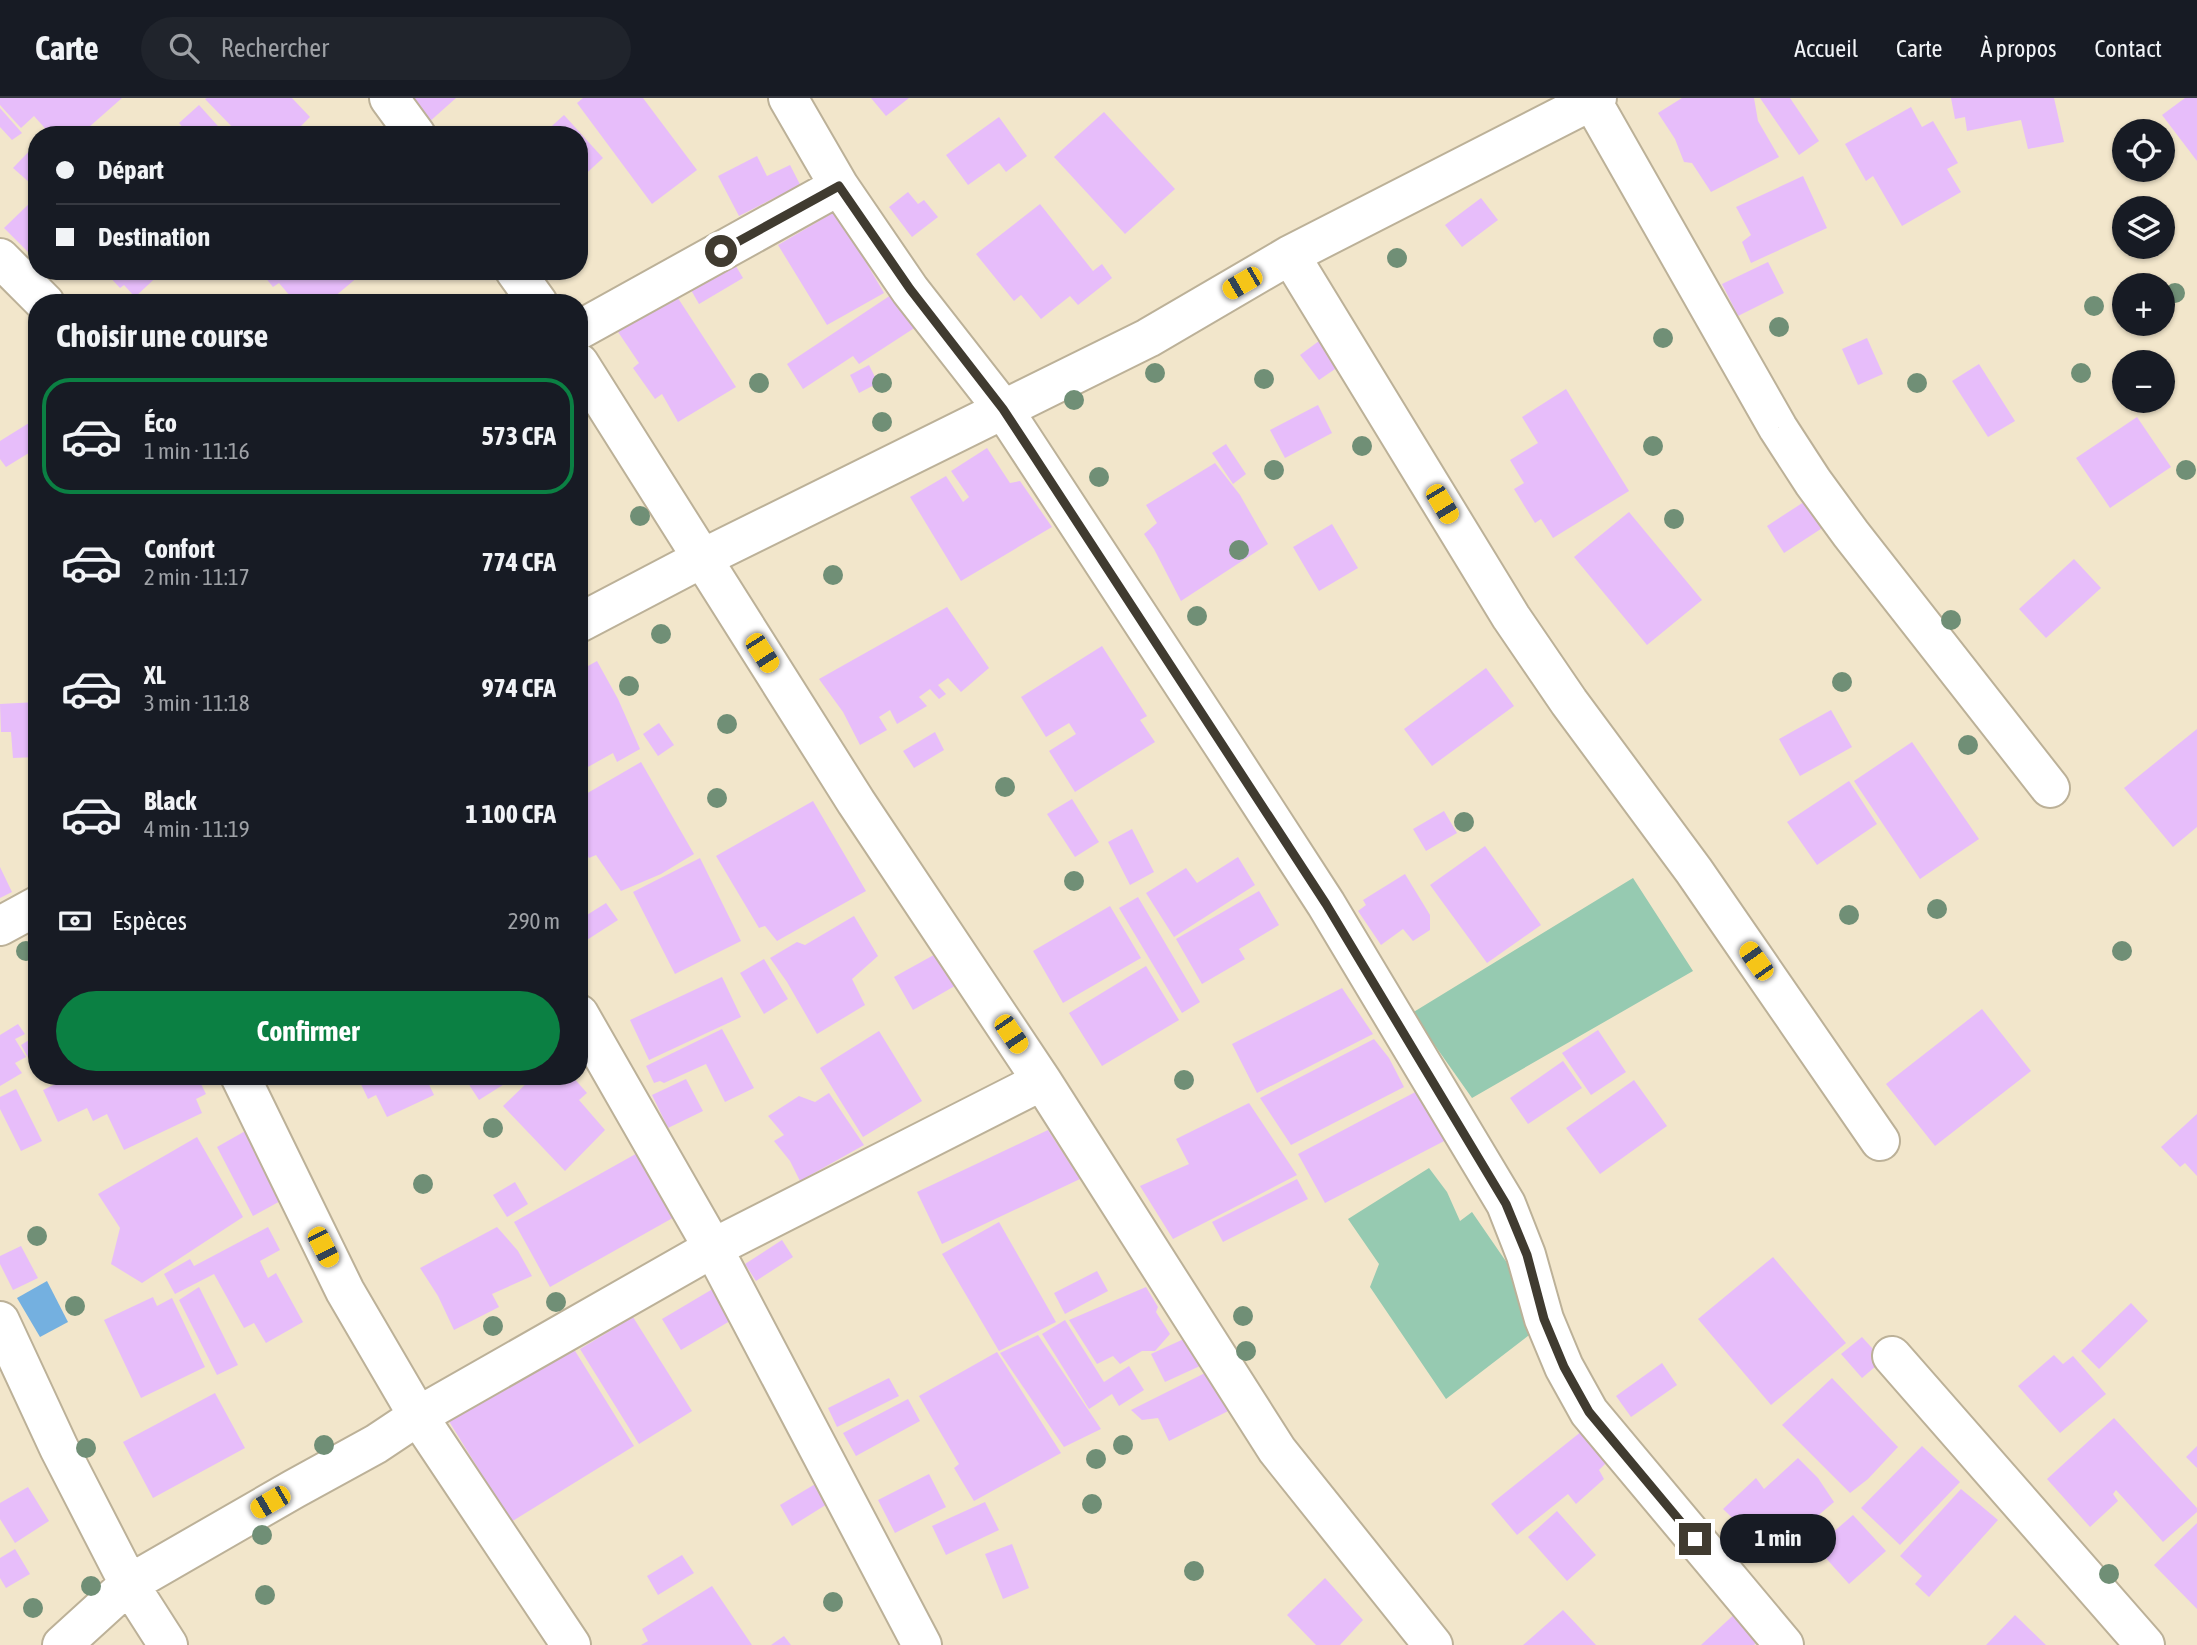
<!DOCTYPE html>
<html lang="fr">
<head>
<meta charset="utf-8">
<style>
  :root { --surface:#171b24; --page:#20242c; --text:#f1f3f6; --muted:#9ea1a6; --line:#363941; --accent:#0b8043 }
  body { margin:0; font-family:"Asap Condensed",sans-serif; background:var(--page); color:var(--text); height:100vh; display:flex; flex-direction:column; font-size:26px; white-space:nowrap }
  * { box-sizing:border-box; margin:0 }
  p { font-size:23px; color:var(--muted) }
  .icon { flex:none; width:38px; height:38px; fill:none; stroke:currentColor; stroke-width:2; stroke-linecap:round; stroke-linejoin:round }
  .map { position:relative; flex:1; overflow:hidden }
  .drawer { position:absolute; left:28px; top:196px; width:560px; height:791px; display:flex; flex-direction:column; background:var(--surface); border-radius:28px; box-shadow:0 2px 5px #0004 }
  .drawer>* { flex:none }
  .banner { position:absolute; left:28px; top:28px; width:560px; height:154px; border-radius:28px; box-shadow:0 2px 5px #0004; display:grid; align-content:center; height:154px; padding:0 28px; background:var(--surface) }
  .tools { position:absolute; left:2112px; top:21px; display:grid; gap:14px }
  .tools a { display:grid; place-items:center; width:63px; height:63px; border-radius:50%; background:var(--surface); box-shadow:0 2px 5px #0004; font-size:35px }
  .end { position:absolute; width:32px; height:32px; margin:-16px; border:9px solid #403b30; background:#fff; box-shadow:0 0 0 4px #fff }
  .from { border-radius:50% }
  .bubble { position:absolute; height:49px; border-radius:24px; background:var(--surface); box-shadow:0 2px 5px #0004; font-size:23px; font-weight:700; line-height:49px; text-align:center }
  .car { position:absolute; width:21px; height:42px; margin:-21px -10px; border-radius:9px; box-shadow:0 0 5px 2px #0007; background:linear-gradient(#f5c518 24%,#345 0 40%,#f5c518 0 76%,#345 0 86%,#f5c518 0) }
  .banner b { display:flex; align-items:center; gap:24px; height:66px; font-size:26px }
  .banner b+b { border-top:2px solid var(--line) }
  .banner i { width:18px; height:18px; background:var(--text) }
  ul { padding:0; list-style:none }
  li { display:flex; align-items:center; gap:21px; height:116px; margin:0 14px 10px; padding:0 14px; border:4px solid transparent; border-radius:28px }
  li div { flex:1 }
  li b { display:block; font-size:26px }
  li em { font-style:normal; font-weight:700 }
  li.active { border-color:var(--accent) }
  li>.icon { width:63px; height:63px; stroke-width:1.5 }
  h2 { padding:0 28px; font-size:32px; line-height:84px }
  .pay { display:flex; align-items:center; gap:18px; height:77px; padding:0 28px; font-size:26px }
  .pay p { margin-inline-start:auto }
  .button { display:flex; gap:14px; margin-top:auto; padding:14px 28px }
  .button a { flex:1; height:80px; border-radius:42px; background:var(--accent); color:#fff; font-size:28px; font-weight:700; line-height:80px; text-align:center }
  header { display:flex; align-items:center; gap:42px; box-sizing:border-box; height:98px; padding:0 35px; background:var(--surface); border-bottom:2px solid var(--line) }
  header strong { font-size:33px }
  nav { display:flex; gap:38px; margin-inline-start:auto; font-size:24px }
  .search { width:490px; height:63px; background:var(--page); display:flex; align-items:center; gap:18px; box-sizing:border-box; padding:0 24px; border-radius:38px; color:var(--muted); font-size:26px }
  .map>svg:first-child { display:block }
  .green { fill:#96cab1 }
  .water { fill:#74b0e0 }
  .building { fill:#e7bdfa }
  .lines { fill:none; stroke-linecap:round; stroke-linejoin:round }
  .minor-casing { stroke:#bcb198; stroke-width:42 }
  .minor { stroke:#fff; stroke-width:38 }
  .tree { fill:#708f76 }
  .route { stroke:#403b30; stroke-width:9 }
</style>
</head>
<body>
<header>
<strong>Carte</strong>
<div class="search"><svg class="icon" aria-label="search" viewBox="0 0 24 24"><circle cx="10" cy="10" r="6"/><path d="M15 15l6 6"/></svg>Rechercher</div>
<nav><a>Accueil</a><a>Carte</a><a>À propos</a><a>Contact</a></nav>
</header>
<div class="map">
<svg width="2197" height="1547" viewBox="0 0 2197 1547">
  <rect width="100%" height="100%" fill="#f2e6cb"/>
  <path class="green" d="M1633 780 1693 873 1472 1000 1412 915Z
    M1429 1070 1447 1094 1460 1123 1472 1114 1525 1191 1537 1231 1446 1301 1370 1189 1379 1166 1348 1121Z"/>
  <path class="water" d="M47 1183 68 1224 40 1239 17 1200Z"/>
  <path class="building" d="M0 0H122L80 37H51L34 18 21 30 0 7Z
    M207 0H292L310 19 292 37H240L205 1Z
    M405 0H456L428 25Z
    M583 0H643L697 72 652 106 577 5Z
    M871 0H909L886 18Z
    M1682 0H1754L1758 23 1779 59 1711 94 1692 65 1684 64 1675 41 1658 15Z
    M1760 0H1790L1819 43 1799 57Z
    M1951 0H2054L2064 44 2028 51 2021 22 1967 33 1965 19 1955 21Z
    M2185 0H2197V63L2162 17Z
    M199 7 226 37H189L179 25Z
    M1911 9 1922 29 1933 23 1958 65 1947 71 1961 94 1902 128 1873 78 1866 83 1845 46Z
    M0 10 22 35 12 42 0 29Z
    M1104 14 1175 91 1125 136 1054 59Z
    M564 17 603 60 579 82V37H542Z
    M999 19 1027 58 1006 74 999 65 968 87 946 57Z
    M37 45V78L30 85 13 70Z
    M757 58 767 78 790 67 807 100 784 111 778 98 739 118 718 78Z
    M1803 78 1827 130 1751 165 1742 144 1751 137 1736 109Z
    M908 94 918 106 924 102 938 119 912 139 889 109Z
    M37 98V163L4 130Z
    M1481 100 1498 122 1462 149 1445 127Z
    M1040 106 1093 173 1102 166 1112 180 1078 207 1070 198 1041 221 1021 197 1014 203 976 156Z
    M836 113 884 195 827 227 778 147Z
    M727 153 743 180 699 206 683 178Z
    M1768 164 1784 195 1738 218 1722 186Z
    M104 173H163L135 199 124 187 120 190Z
    M260 173H365L327 205H313L309 199 302 205H296L279 185 273 189Z
    M672 191 736 289 678 324 662 296 655 301 633 270 639 265 614 228Z
    M897 193 919 227 859 266 853 258 803 291 787 266Z
    M1867 240 1883 276 1858 287 1842 251Z
    M1319 243 1338 269 1319 282 1300 257Z
    M1979 266 2015 323 1988 339 1952 283Z
    M869 267 878 285 859 295 850 277Z
    M1566 291 1629 393 1553 440 1541 421 1535 425 1514 391 1524 385 1510 362 1538 345 1522 319Z
    M1318 307 1332 335 1285 360 1270 332Z
    M2137 319 2171 369 2110 410 2076 360Z
    M37 320V350L6 369 0 361V343Z
    M1226 346 1246 376 1233 386 1212 355Z
    M987 350 1010 385 1020 383 1052 429 961 483 910 399 946 378 963 404 969 399 951 373Z
    M1215 365 1240 397 1268 446 1181 503 1154 451 1144 436 1157 425 1146 407Z
    M1813 398 1830 425 1784 455 1767 428Z
    M1629 414 1702 502 1647 547 1574 459Z
    M1332 426 1358 470 1319 493 1293 449Z
    M2074 461 2101 490 2046 540 2019 511Z
    M947 509 989 570 961 594 948 580 938 587 946 596 939 601 930 591 919 599 927 608 897 626 890 612 879 619 887 632 860 647 843 614 819 581Z
    M1102 548 1147 618 1140 622 1155 644 1075 694 1049 653 1076 636 1069 625 1046 639 1021 599Z
    M597 563 618 601 640 651 617 664 613 655 579 674V573Z
    M1486 570 1514 608 1432 668 1404 631Z
    M37 604V659L13 660 11 634H1L0 606Z
    M1831 612 1852 649 1800 678 1779 641Z
    M659 625 674 647 658 658 643 636Z
    M2197 631V729L2173 749 2124 690Z
    M935 634 944 652 914 670 903 653Z
    M1912 644 1979 741 1920 781 1854 683Z
    M641 664 694 756 661 776 621 793 596 757 589 760 579 743V723L582 721 579 715V700Z
    M1849 683 1877 726 1817 767 1787 724Z
    M1072 701 1099 744 1075 759 1047 716Z
    M813 703 866 793 777 843 765 828 759 830 716 758Z
    M1444 713 1457 735 1426 753 1413 731Z
    M1132 731 1154 774 1130 787 1108 744Z
    M1485 748 1541 827 1487 865 1430 787Z
    M1238 759 1255 787 1174 839 1146 795 1186 770 1197 785Z
    M700 760 741 843 675 876 633 794Z
    M0 769 12 794 0 800Z
    M1405 776 1430 817V832L1413 843 1403 831 1381 847 1358 813 1366 807 1363 802Z
    M1259 793 1279 827 1239 851 1245 861 1202 886 1176 841Z
    M1138 799 1200 904 1182 915 1119 810Z
    M606 805 618 822 579 847V822Z
    M1110 808 1141 860 1063 905 1033 853Z
    M854 818 878 858 852 881 865 907 817 936 787 884 770 860 797 844 805 847Z
    M941 853 960 885 913 912 894 879Z
    M764 861 788 901 764 916 740 875Z
    M1146 868 1179 922 1102 968 1069 915Z
    M722 879 741 919 649 962 630 922Z
    M1342 890 1373 936 1257 995 1232 946Z
    M1982 911 2031 973 1935 1048 1886 986Z
    M18 926 25 936 15 941 26 959 15 965 22 975 0 988V937Z
    M722 931 754 990 725 1004 706 966 664 985 660 983 654 985 646 968Z
    M1598 932 1626 974 1591 997 1562 955Z
    M879 933 922 1003 863 1039 820 970Z
    M37 937V966L33 968 21 947Z
    M1374 941 1389 960 1404 989 1291 1047 1260 1000Z
    M1563 963 1582 990 1528 1026 1510 1000Z
    M62 978H197L206 996 196 1001 202 1015 124 1052 107 1016 93 1023 87 1010 58 1024 43 992 64 982Z
    M357 978H425L434 997 387 1019 376 997 368 1001Z
    M471 978H517L479 1002 466 982Z
    M534 978H572L587 995 579 1002 605 1032 565 1073 503 1008Z
    M686 981 703 1013 668 1030 652 997Z
    M1634 982 1667 1028 1600 1076 1566 1030Z
    M16 991 42 1043 21 1053 0 1011V999Z
    M1421 991 1448 1041 1325 1105 1298 1056Z
    M829 995 864 1047 800 1083 790 1063 774 1043 784 1037 768 1018 799 998 815 1004Z
    M1249 1005 1297 1077 1173 1141 1140 1088 1189 1066 1176 1041Z
    M2197 1016V1078L2185 1065 2180 1069 2161 1049Z
    M247 1032 284 1101 253 1118 217 1049Z
    M1048 1032 1080 1081 942 1146 917 1094Z
    M197 1039 243 1119 142 1185 111 1166 120 1130 98 1096Z
    M641 1053 678 1117 550 1189 514 1124Z
    M1297 1081 1308 1101 1223 1144 1212 1124Z
    M515 1084 528 1106 507 1119 493 1097Z
    M999 1124 1056 1224 999 1253 942 1156Z
    M268 1129 280 1152 260 1163 268 1180 276 1175 303 1224 266 1245 254 1225 244 1230 214 1176 175 1196 164 1176 190 1161 194 1168Z
    M497 1129 518 1153 532 1178 492 1196 499 1209 454 1232 438 1198 420 1170Z
    M782 1142 793 1159 756 1183 745 1166Z
    M21 1148 38 1180 13 1192 0 1166V1158Z
    M1773 1159 1846 1245 1771 1307 1698 1221Z
    M1097 1173 1108 1193 1065 1216 1054 1195Z
    M199 1189 238 1267 217 1277 179 1202Z
    M716 1189 735 1220 681 1252 662 1221Z
    M1146 1189 1158 1209 1156 1214 1170 1236 1155 1253H1142L1120 1266 1113 1258 1097 1266 1069 1222Z
    M153 1199 157 1208 172 1200 205 1269 141 1300 104 1222Z
    M2131 1205 2148 1223 2099 1271 2081 1253Z
    M633 1219 692 1313 639 1346 580 1251Z
    M1065 1222 1104 1284 1129 1268 1144 1292 1119 1308 1112 1296 1089 1311 1042 1236Z
    M1038 1237 1101 1331 1064 1349 1000 1255Z
    M1862 1239 1883 1262 1862 1280 1841 1256Z
    M1186 1240 1200 1268 1165 1284 1151 1256Z
    M572 1248 634 1348 511 1424 447 1320Z
    M997 1254 1061 1355 974 1403 954 1370 959 1366 919 1298Z
    M2054 1257 2063 1266 2073 1258 2106 1296 2060 1335 2018 1288Z
    M1662 1265 1677 1287 1631 1319 1616 1298Z
    M1213 1271 1242 1306 1169 1343 1158 1320 1142 1322 1131 1312Z
    M889 1280 899 1298 837 1329 828 1310Z
    M1832 1280 1898 1349 1868 1381 1850 1395 1782 1327Z
    M215 1295 245 1350 153 1400 123 1344Z
    M908 1301 920 1323 856 1358 843 1335Z
    M2114 1320 2197 1410V1414L2163 1444 2116 1392 2113 1396 2118 1403 2090 1429 2047 1381Z
    M1587 1329 1612 1359 1599 1372 1604 1381 1576 1406 1568 1396 1517 1437 1491 1406Z
    M1922 1348 1960 1384 1900 1447 1861 1410Z
    M2197 1348V1370L2186 1359Z
    M1798 1360 1818 1380 1834 1404 1762 1465 1748 1456 1736 1441 1745 1432 1723 1411 1756 1380 1764 1391Z
    M929 1376 946 1409 895 1435 878 1402Z
    M822 1382 832 1403 792 1428 780 1407Z
    M28 1389 49 1423 15 1445 0 1421V1405Z
    M1961 1391 1998 1422 1929 1499 1915 1486 1922 1478 1900 1458Z
    M985 1404 999 1432 946 1457 932 1428Z
    M1557 1413 1596 1457 1567 1483 1528 1439Z
    M1853 1417 1886 1453 1849 1486 1816 1449Z
    M2197 1425V1511L2154 1467Z
    M1012 1446 1029 1490 1003 1501 985 1456Z
    M15 1451 30 1476 6 1490 0 1480V1460Z
    M682 1457 694 1475 658 1497 647 1478Z
    M1325 1480 1363 1522 1340 1547H1316L1287 1517Z
    M712 1488 752 1547H641L648 1543 642 1531Z
    M1563 1512 1596 1547H1523Z
    M1739 1512 1764 1538 1754 1547H1701Z
    M2015 1517 2046 1547H1986Z
    M784 1538 791 1547H771Z"/>
  <g class="lines">
    <defs>
      <path id="minor" d="M389 0 416 37
        M788 0 839 88 910 192 1003 311 1223 647 1326 806 1506 1106 1526 1157 1544 1221 1564 1269 1589 1314 1784 1547
        M1592 3 1778 330 1813 384 1851 436 2050 690
        M1290 157 1511 519 1569 604 1694 773 1880 1043
        M0 160 45 205
        M515 173 538 205
        M579 232 839 88
        M579 265 856 704 1042 983 1277 1352 1433 1547
        M579 525 701 461 1148 240 1290 157 1597 0
        M0 828 37 808
        M579 916 713 1150 922 1547
        M240 978 345 1193 418 1318 571 1547
        M0 1223 59 1350 129 1486 168 1547
        M1892 1258 2145 1547
        M62 1547 129 1486 294 1391 376 1346 418 1318 713 1150 1042 983"/>
    </defs>
    <use href="#minor" class="minor-casing"/>
    <use href="#minor" class="minor"/>
  </g>
  <g class="tree">
    <circle cx="1397" cy="160" r="10"/>
    <circle cx="2175" cy="195" r="10"/>
    <circle cx="2094" cy="208" r="10"/>
    <circle cx="1779" cy="229" r="10"/>
    <circle cx="1663" cy="240" r="10"/>
    <circle cx="1155" cy="275" r="10"/>
    <circle cx="2081" cy="275" r="10"/>
    <circle cx="1264" cy="281" r="10"/>
    <circle cx="759" cy="285" r="10"/>
    <circle cx="882" cy="285" r="10"/>
    <circle cx="1917" cy="285" r="10"/>
    <circle cx="1074" cy="302" r="10"/>
    <circle cx="882" cy="324" r="10"/>
    <circle cx="1362" cy="348" r="10"/>
    <circle cx="1653" cy="348" r="10"/>
    <circle cx="1274" cy="372" r="10"/>
    <circle cx="2186" cy="372" r="10"/>
    <circle cx="1099" cy="379" r="10"/>
    <circle cx="640" cy="418" r="10"/>
    <circle cx="1674" cy="421" r="10"/>
    <circle cx="1239" cy="452" r="10"/>
    <circle cx="833" cy="477" r="10"/>
    <circle cx="1197" cy="518" r="10"/>
    <circle cx="1951" cy="522" r="10"/>
    <circle cx="661" cy="536" r="10"/>
    <circle cx="1842" cy="584" r="10"/>
    <circle cx="629" cy="588" r="10"/>
    <circle cx="727" cy="626" r="10"/>
    <circle cx="1968" cy="647" r="10"/>
    <circle cx="1005" cy="689" r="10"/>
    <circle cx="717" cy="700" r="10"/>
    <circle cx="1464" cy="724" r="10"/>
    <circle cx="1074" cy="783" r="10"/>
    <circle cx="1937" cy="811" r="10"/>
    <circle cx="1849" cy="817" r="10"/>
    <circle cx="26" cy="853" r="10"/>
    <circle cx="2122" cy="853" r="10"/>
    <circle cx="1184" cy="982" r="10"/>
    <circle cx="493" cy="1030" r="10"/>
    <circle cx="423" cy="1086" r="10"/>
    <circle cx="37" cy="1138" r="10"/>
    <circle cx="556" cy="1204" r="10"/>
    <circle cx="75" cy="1208" r="10"/>
    <circle cx="1243" cy="1218" r="10"/>
    <circle cx="493" cy="1228" r="10"/>
    <circle cx="1246" cy="1253" r="10"/>
    <circle cx="324" cy="1347" r="10"/>
    <circle cx="1123" cy="1347" r="10"/>
    <circle cx="86" cy="1350" r="10"/>
    <circle cx="1096" cy="1361" r="10"/>
    <circle cx="1092" cy="1406" r="10"/>
    <circle cx="262" cy="1437" r="10"/>
    <circle cx="1194" cy="1473" r="10"/>
    <circle cx="2109" cy="1476" r="10"/>
    <circle cx="91" cy="1488" r="10"/>
    <circle cx="265" cy="1497" r="10"/>
    <circle cx="833" cy="1504" r="10"/>
    <circle cx="33" cy="1510" r="10"/>
  </g>
  <g class="lines">
    <path class="route" d="M721 153 839 88 910 191 1003 311 1032 355 1326 806 1506 1106 1527 1157 1544 1221 1564 1269 1589 1314 1695 1441"/>
  </g>
</svg>
<div class="tools">
<a><svg class="icon" aria-label="locate" viewBox="0 0 24 24"><circle cx="12" cy="12" r="6"/><path d="M12 2v4M12 18v4M2 12h4M18 12h4"/></svg></a>
<a><svg class="icon" aria-label="layers" viewBox="0 0 24 24"><path d="M12 4l9 5-9 5-9-5zM3 14l9 5 9-5"/></svg></a>
<a>+</a>
<a>−</a>
</div>
<i class="end from" style="left:721px;top:153px"></i>
<i class="end" style="left:1695px;top:1441px"></i>
<div class="bubble" style="left:1720px;top:1416px;width:116px">1 min</div>
<i class="car" style="left:1242px;top:185px;rotate:240deg"></i>
<i class="car" style="left:1442px;top:406px;rotate:149deg"></i>
<i class="car" style="left:762px;top:555px;rotate:147deg"></i>
<i class="car" style="left:1756px;top:863px;rotate:325deg"></i>
<i class="car" style="left:1011px;top:936px;rotate:146deg"></i>
<i class="car" style="left:323px;top:1149px;rotate:153deg"></i>
<i class="car" style="left:270px;top:1404px;rotate:240deg"></i>
<div class="banner">
<b><i class="from"></i>Départ</b>
<b><i></i>Destination</b>
</div>
<section class="drawer">
<h2>Choisir une course</h2>
<ul>
<li class="active"><svg class="icon" aria-label="car" viewBox="0 0 24 24"><path d="M5 17H2v-5l4-1 3-4h7l3 4 3 1v5h-3M9 17h6M6 11h13"/><circle cx="7" cy="17" r="2"/><circle cx="17" cy="17" r="2"/></svg><div><b>Éco</b><p>1 min · 11:16</p></div><em>573 CFA</em></li>
<li><svg class="icon" aria-label="car" viewBox="0 0 24 24"><path d="M5 17H2v-5l4-1 3-4h7l3 4 3 1v5h-3M9 17h6M6 11h13"/><circle cx="7" cy="17" r="2"/><circle cx="17" cy="17" r="2"/></svg><div><b>Confort</b><p>2 min · 11:17</p></div><em>774 CFA</em></li>
<li><svg class="icon" aria-label="car" viewBox="0 0 24 24"><path d="M5 17H2v-5l4-1 3-4h7l3 4 3 1v5h-3M9 17h6M6 11h13"/><circle cx="7" cy="17" r="2"/><circle cx="17" cy="17" r="2"/></svg><div><b>XL</b><p>3 min · 11:18</p></div><em>974 CFA</em></li>
<li><svg class="icon" aria-label="car" viewBox="0 0 24 24"><path d="M5 17H2v-5l4-1 3-4h7l3 4 3 1v5h-3M9 17h6M6 11h13"/><circle cx="7" cy="17" r="2"/><circle cx="17" cy="17" r="2"/></svg><div><b>Black</b><p>4 min · 11:19</p></div><em>1 100 CFA</em></li>
</ul>
<div class="pay"><svg class="icon" aria-label="cash" viewBox="0 0 24 24"><path d="M3 7h18v10H3z"/><circle cx="12" cy="12" r="2"/></svg>Espèces<p>290 m</p></div>
<div class="button"><a>Confirmer</a></div>
</section>
</div>
</body>
</html>
